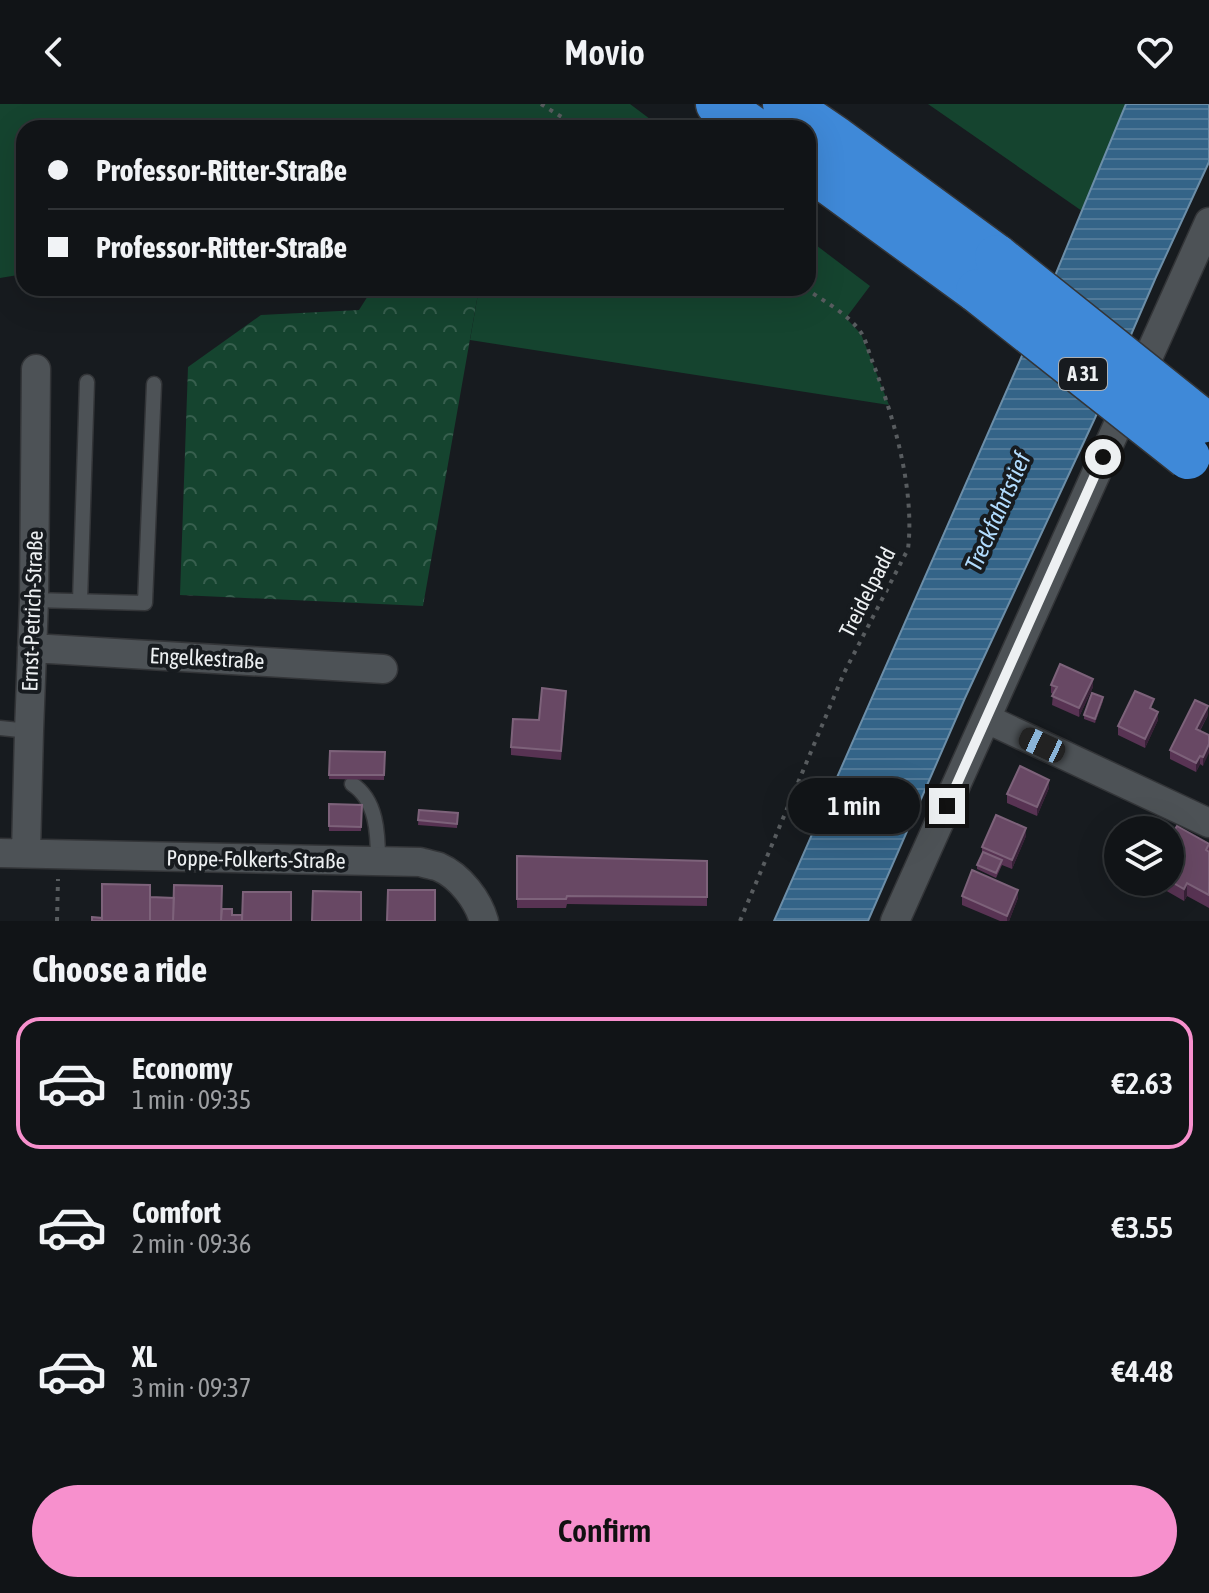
<!DOCTYPE html>
<html lang="en">
<head>
<meta charset="utf-8">
<style>
  :root { --surface:#111417; --page:#1a1d20; --text:#f1f3f6; --muted:#9c9ea1; --line:#303336; --accent:#f790cd }
  body { margin:0; font-family:"Asap Condensed",sans-serif; background:var(--page); color:var(--text); height:100vh; display:flex; flex-direction:column; font-size:30px; white-space:nowrap }
  * { box-sizing:border-box; margin:0 }
  p { font-size:26px; color:var(--muted) }
  .icon { flex:none; width:44px; height:44px; fill:none; stroke:currentColor; stroke-width:2; stroke-linecap:round; stroke-linejoin:round }
  .map { position:relative; height:817px; overflow:hidden }
  .drawer { display:flex; flex-direction:column; background:var(--surface); flex:1 }
  .drawer>* { flex:none }
  .top-card { position:absolute; left:16px; top:16px; width:800px; height:176px; border-radius:24px; box-shadow:0 8px 32px #0002,0 0 0 2px var(--line); display:grid; align-content:center; height:176px; padding:0 32px; background:var(--surface) }
  .controls { position:absolute; left:1104px; top:712px; display:grid; gap:16px }
  .controls a { display:grid; place-items:center; width:80px; height:80px; border-radius:50%; background:var(--surface); box-shadow:0 8px 32px #0002,0 0 0 2px var(--line); font-size:40px }
  .end { position:absolute; width:36px; height:36px; margin:-18px; border:10px solid #edf0f2; background:#111; box-shadow:0 0 0 4px #111 }
  .from { border-radius:50% }
  .bubble { position:absolute; height:56px; border-radius:28px; background:var(--surface); box-shadow:0 8px 32px #0002,0 0 0 2px var(--line); font-size:26px; font-weight:600; line-height:56px; text-align:center }
  .car { position:absolute; width:24px; height:48px; margin:-24px -12px; border-radius:10px; box-shadow:0 0 6px 2px #0007; background:linear-gradient(#222 24%,#8ab4d8 0 40%,#222 0 76%,#8ab4d8 0 86%,#222 0) }
  .top-card b { display:flex; align-items:center; gap:28px; height:76px; font-size:30px }
  .top-card b+b { border-top:2px solid var(--line) }
  .top-card i { width:20px; height:20px; background:var(--text) }
  ul { padding:0; list-style:none }
  li { display:flex; align-items:center; gap:24px; height:132px; margin:0 16px 12px; padding:0 16px; border:4px solid transparent; border-radius:24px }
  li div { flex:1 }
  li b { display:block; font-size:30px }
  li em { font-style:normal; font-weight:600 }
  li.current { border-color:var(--accent) }
  li>.icon { width:72px; height:72px; stroke-width:1.5 }
  h2 { padding:0 32px; font-size:36px; line-height:96px }
  .action { display:flex; gap:16px; margin-top:auto; padding:16px 32px }
  .action a { flex:1; height:92px; border-radius:48px; background:var(--accent); color:#111; font-size:32px; font-weight:600; line-height:92px; text-align:center }
  header { display:flex; justify-content:space-between; align-items:center; height:104px; padding:0 32px; background:var(--surface); font-size:36px; font-weight:600 }
  .map>svg:first-child { display:block }
  .green { fill:#15442f }
  .park { fill:url(#park-crowns) }
  .water { fill:url(#water-rules); stroke:#6c8ea8; stroke-width:2 }
  .lines { fill:none; stroke-linecap:round; stroke-linejoin:round }
  .service-casing { stroke:#333538; stroke-width:17 }
  .minor-casing { stroke:#333538; stroke-width:31 }
  .motorway-casing { stroke:#333538; stroke-width:47 }
  .path { stroke:#585c5f; stroke-width:4; stroke-dasharray:4 6; stroke-linecap:butt }
  .service { stroke:#4d5256; stroke-width:14 }
  .minor { stroke:#4d5256; stroke-width:28 }
  .motorway { stroke:#3f89d8; stroke-width:44 }
  .motorway-bridge-casing { stroke:#333538; stroke-width:47; stroke-linecap:butt }
  .motorway-bridge { stroke:#3f89d8; stroke-width:44 }
  .wall { fill:#583353 }
  .shaded-wall { fill:#372137 }
  .building { fill:#684864; stroke:#7d627a; stroke-width:2 }
  .route { stroke:#edf0f2; stroke-width:10 }
  .labels { text-anchor:middle; stroke-width:8; stroke-linejoin:round; paint-order:stroke }
  .shield { fill:#171b1f; stroke:#adb0b3; stroke-width:2 }
  .shield-label { font-size:20px; font-weight:bold; fill:#edf0f2 }
  .street-label { font-size:22px; fill:#edf0f2; stroke:#171b1f }
  .water-label { font-size:24px; font-style:italic; fill:#b2dcfe; stroke:#171b1f }
</style>
</head>
<body>
<header><svg class="icon" aria-label="back" viewBox="0 0 24 24"><path d="M15 5l-7 7 7 7"/></svg>Movio<svg class="icon" aria-label="heart" viewBox="0 0 24 24"><path d="M12 20l-8-8c-3-5 5-10 8-4 3-6 11-1 8 4z"/></svg></header>
<div class="map">
<svg width="1209" height="817" viewBox="0 0 1209 817">
  <defs>
    <pattern id="park-crowns" width="20" height="18" patternUnits="userSpaceOnUse" patternTransform="scale(2)"><rect width="20" height="18" fill="#15442f"/><path d="M2 6a3 3 0 1 1 6 0M12 15a3 3 0 1 1 6 0" fill="none" stroke="#375f4e"/></pattern>
    <pattern id="water-rules" width="6" height="5" patternUnits="userSpaceOnUse" patternTransform="scale(2)"><rect width="6" height="5" fill="#346488"/><path d="M0 2.5h6" fill="none" stroke="#527a99"/></pattern>
  </defs>
  <rect width="100%" height="100%" fill="#171b1f"/>
  <path class="green" d="M0 0H630L662 24H24V170L0 174Z
    M928 0H1126L1082 107Z
    M808 135 870 182 846 214 861 230 889 301 470 236 479 184H808Z"/>
  <path class="park" d="M373 184H479L423 502 180 491 188 263 261 211 359 206Z"/>
  <path class="water" d="M1126 0H1209V58L1156 173 1095 314 965 594 868 817H774L1021 254Z"/>
  <g class="lines">
    <defs>
      <path id="service" d="M34 496 145 499 154 280
        M80 497 87 278
        M0 624 29 627
        M352 680C377 696 378 730 378 757"/>
      <path id="minor" d="M32 544 383 565
        M987 615 1209 719
        M0 749 420 758C426 760 434 761 439 763 460 772 478 796 484 817
        M26 749 29 627 34 496 36 265
        M895 817 1209 118"/>
      <path id="motorway" d="M718 0 752 24
        M785 0 836 35 997 153
        M808 63 978 187"/>
    </defs>
    <use href="#service" class="service-casing"/>
    <use href="#minor" class="minor-casing"/>
    <use href="#motorway" class="motorway-casing"/>
    <path class="path" d="M541 0 579 24
      M57 817 58 775
      M740 817 844 569 908 445C915 386 894 314 873 259 869 250 867 239 862 230 849 210 823 197 805 184"/>
    <use href="#service" class="service"/>
    <use href="#minor" class="minor"/>
    <use href="#motorway" class="motorway"/>
    <defs>
      <path id="motorway-bridge" d="M997 153 1202 317
        M978 187 1188 353"/>
    </defs>
    <use href="#motorway-bridge" class="motorway-bridge-casing"/>
    <use href="#motorway-bridge" class="motorway-bridge"/>
  </g>
  <path class="wall" d="M1051 581 1093 583 1079 613 1052 601 1053 590 1051 589Z
    M566 596 561 656 511 651V643L539 616Z
    M1103 597 1095 619 1084 615V611Z
    M1154 604 1153 606 1158 616 1145 644 1118 631V622Z
    M1208 611 1200 627 1209 631 1203 662 1200 660 1196 668 1170 655V646Z
    M330 647 385 648 384 676 329 675Z
    M1049 684 1037 712 1007 699V690Z
    M329 700 362 701 361 727H329Z
    M419 706 458 709 457 724 418 721Z
    M1026 732 1012 765 1002 761 996 774 977 765V761L982 750V743Z
    M1170 733 1209 740V804L1187 792 1184 797 1151 778H1170Z
    M517 752 707 757V802L567 800 566 804H517Z
    M962 792 1018 794 1009 817H1000L962 801Z"/>
  <path class="shaded-wall" d="M1093 575V583L1079 613V604Z
    M1103 593V597L1095 619V615Z
    M1208 602V611L1196 633V625Z
    M1158 608V616L1145 644V635Z
    M1209 640V649L1203 662V653Z
    M1200 652V660L1196 668V659Z
    M1049 676V684L1037 712V703Z
    M1026 724V732L1012 765V756Z
    M1187 779V792L1184 797V785Z
    M1018 786V794L1009 817H1007V812Z"/>
  <path class="building" d="M1060 560 1093 575 1079 604 1052 592 1057 583 1051 581Z
    M542 584 566 587 561 647 511 643 513 615 539 616Z
    M1135 587 1154 595 1150 604 1158 608 1145 635 1118 622Z
    M1092 589 1103 593 1095 615 1084 611Z
    M1195 596 1208 602 1196 625 1209 631V640L1203 653 1200 652 1196 659 1170 646Z
    M330 647 385 648 384 671H329Z
    M1020 662 1049 676 1037 703 1007 690Z
    M329 700 362 701 361 723 329 722Z
    M419 706 458 709 457 720 418 716Z
    M996 711 1026 724 1012 756 982 743Z
    M1177 722 1209 740 1206 746 1209 748V791L1187 779 1184 785 1170 777V733Z
    M983 748 1002 756 996 769 977 761Z
    M517 752 707 757V793L567 792 566 795H517Z
    M972 766 1018 786 1007 812 962 792Z
    M102 780 150 781V817H102Z
    M174 781 222 782 221 817H173Z
    M388 786H435V817H387Z
    M313 787 361 788V817H312Z
    M243 788H291V817H242Z
    M150 793 174 794 173 817H150Z
    M222 805H232V811H242V817H221Z
    M92 813 102 814V817H92Z"/>
  <g class="lines">
    <path class="route" d="M947 702 1103 353"/>
  </g>
  <g class="labels">
    <rect class="shield" x="1059" y="254" width="48" height="32" rx="6"/>
    <g class="shield-label">
      <text x="1083" y="277">A 31</text>
    </g>
    <g class="street-label">
      <text transform="translate(867 488) rotate(-63)" y="8">Treidelpadd</text>
      <text transform="translate(32 507) rotate(-88)" y="8">Ernst-Petrich-Straße</text>
      <text transform="translate(207 554) rotate(3)" y="8">Engelkestraße</text>
      <text transform="translate(256 755) rotate(1)" y="8">Poppe-Folkerts-Straße</text>
    </g>
    <g class="water-label">
      <text transform="translate(998 408) rotate(-66)" y="8">Treckfahrtstief</text>
    </g>
  </g>
</svg>
<div class="controls">
<a><svg class="icon" aria-label="layers" viewBox="0 0 24 24"><path d="M12 4l9 5-9 5-9-5zM3 14l9 5 9-5"/></svg></a>
</div>
<i class="end from" style="left:1103px;top:353px"></i>
<i class="end" style="left:947px;top:702px"></i>
<div class="bubble" style="left:788px;top:674px;width:132px">1 min</div>
<i class="car" style="left:1042px;top:641px;rotate:295deg"></i>
<div class="top-card">
<b><i class="from"></i>Professor-Ritter-Straße</b>
<b><i></i>Professor-Ritter-Straße</b>
</div>
</div>
<section class="drawer">
<h2>Choose a ride</h2>
<ul>
<li class="current"><svg class="icon" aria-label="car" viewBox="0 0 24 24"><path d="M5 17H2v-5l4-1 3-4h7l3 4 3 1v5h-3M9 17h6M6 11h13"/><circle cx="7" cy="17" r="2"/><circle cx="17" cy="17" r="2"/></svg><div><b>Economy</b><p>1 min · 09:35</p></div><em>€2.63</em></li>
<li><svg class="icon" aria-label="car" viewBox="0 0 24 24"><path d="M5 17H2v-5l4-1 3-4h7l3 4 3 1v5h-3M9 17h6M6 11h13"/><circle cx="7" cy="17" r="2"/><circle cx="17" cy="17" r="2"/></svg><div><b>Comfort</b><p>2 min · 09:36</p></div><em>€3.55</em></li>
<li><svg class="icon" aria-label="car" viewBox="0 0 24 24"><path d="M5 17H2v-5l4-1 3-4h7l3 4 3 1v5h-3M9 17h6M6 11h13"/><circle cx="7" cy="17" r="2"/><circle cx="17" cy="17" r="2"/></svg><div><b>XL</b><p>3 min · 09:37</p></div><em>€4.48</em></li>
</ul>
<div class="action"><a>Confirm</a></div>
</section>
</body>
</html>
